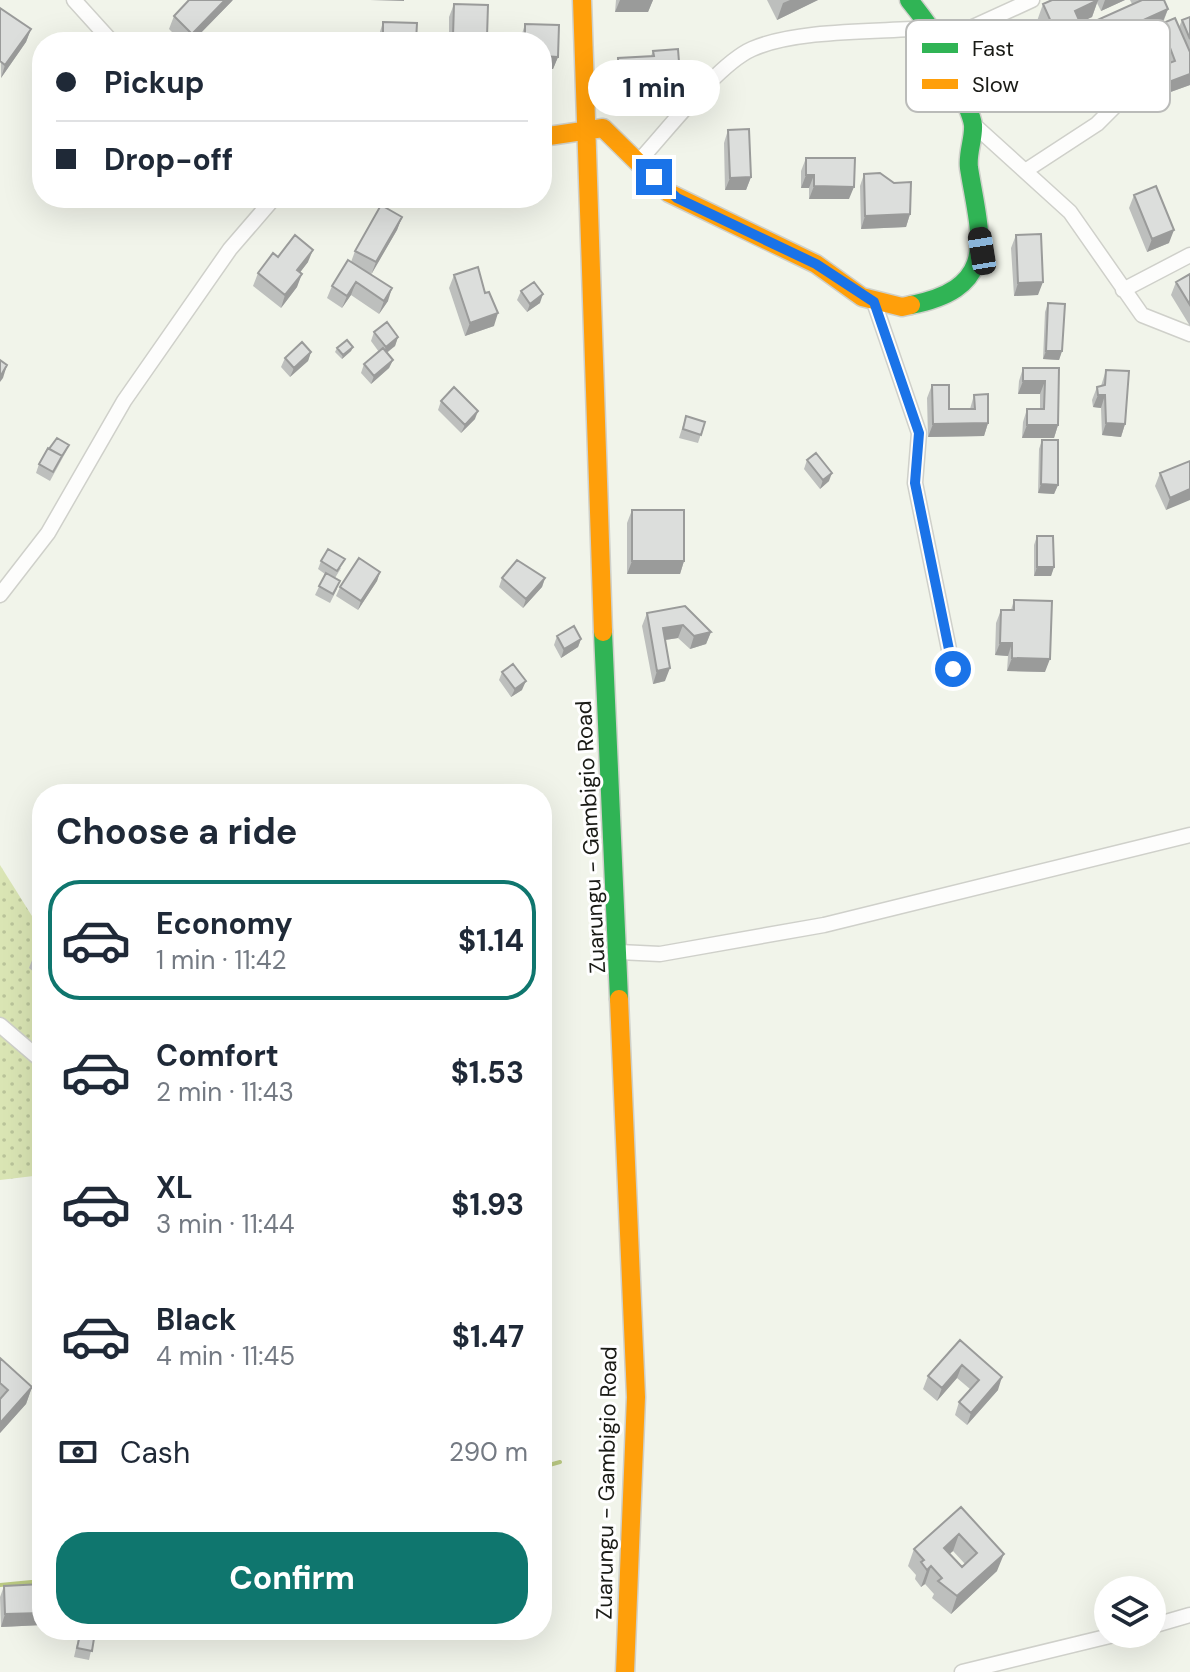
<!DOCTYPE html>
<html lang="en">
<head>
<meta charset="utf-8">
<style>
  :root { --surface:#fff; --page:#f6f6f7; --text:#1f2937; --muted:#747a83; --line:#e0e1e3; --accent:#0f766e }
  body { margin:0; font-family:"DM Sans",sans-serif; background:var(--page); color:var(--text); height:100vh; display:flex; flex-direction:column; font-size:30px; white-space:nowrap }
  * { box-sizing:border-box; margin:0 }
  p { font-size:26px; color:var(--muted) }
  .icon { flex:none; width:44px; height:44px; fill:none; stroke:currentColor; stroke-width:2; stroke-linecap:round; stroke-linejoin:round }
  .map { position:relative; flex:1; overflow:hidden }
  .sheet { position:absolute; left:32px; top:784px; width:520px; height:856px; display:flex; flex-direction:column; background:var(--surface); border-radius:32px; box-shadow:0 8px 32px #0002 }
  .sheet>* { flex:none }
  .banner { position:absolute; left:32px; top:32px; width:520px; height:176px; border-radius:32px; box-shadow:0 8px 32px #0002; display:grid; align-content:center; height:176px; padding:0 24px; background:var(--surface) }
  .fabs { position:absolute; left:1094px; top:1576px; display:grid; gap:16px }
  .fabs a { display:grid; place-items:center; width:72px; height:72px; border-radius:50%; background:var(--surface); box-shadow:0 8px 32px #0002; font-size:40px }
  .end { position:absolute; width:36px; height:36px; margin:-18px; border:10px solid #1a73e8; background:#fff; box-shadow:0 0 0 4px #fff }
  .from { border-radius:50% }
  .bubble { position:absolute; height:56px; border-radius:28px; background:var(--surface); box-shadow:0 8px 32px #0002; font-size:26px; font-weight:700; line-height:56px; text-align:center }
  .car { position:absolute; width:24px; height:48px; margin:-24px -12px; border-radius:10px; box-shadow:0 0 6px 2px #0007; background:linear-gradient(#222 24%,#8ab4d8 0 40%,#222 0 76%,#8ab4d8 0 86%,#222 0) }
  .banner b { display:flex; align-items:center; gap:28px; height:76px; font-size:30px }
  .banner b+b { border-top:2px solid var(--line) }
  .banner i { width:20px; height:20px; background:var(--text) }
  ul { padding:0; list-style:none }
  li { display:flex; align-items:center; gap:24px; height:120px; margin:0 16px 12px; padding:0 8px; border:4px solid transparent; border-radius:32px }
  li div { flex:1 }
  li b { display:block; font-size:30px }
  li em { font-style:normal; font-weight:700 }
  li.active { border-color:var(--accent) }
  li>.icon { width:72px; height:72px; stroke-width:1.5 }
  h2 { padding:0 24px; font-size:36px; line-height:96px }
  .pay { display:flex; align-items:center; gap:20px; height:88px; padding:0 24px; font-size:30px }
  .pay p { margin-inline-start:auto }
  .action { display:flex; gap:16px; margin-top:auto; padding:16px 24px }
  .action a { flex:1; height:92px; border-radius:32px; background:var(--accent); color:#fff; font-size:32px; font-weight:700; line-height:92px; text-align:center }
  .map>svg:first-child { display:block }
  .grass { fill:url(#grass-dots) }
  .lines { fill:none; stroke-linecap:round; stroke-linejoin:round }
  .stream { stroke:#bac982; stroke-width:4 }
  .street-casing { stroke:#cfd0ca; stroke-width:17 }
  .fast-casing { stroke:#cfd0ca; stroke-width:21 }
  .slow-casing { stroke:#cfd0ca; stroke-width:21 }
  .street { stroke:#fdfdfc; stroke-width:14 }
  .fast { stroke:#30b455; stroke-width:18 }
  .slow { stroke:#ff9f0a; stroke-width:18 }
  .wall { fill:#bdbfbd; fill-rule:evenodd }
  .shaded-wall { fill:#9a9b9a }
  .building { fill:#dcdedc; stroke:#9a9b9a; stroke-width:2; fill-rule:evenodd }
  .route { stroke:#1a73e8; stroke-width:10 }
  .labels { text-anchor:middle; stroke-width:6; stroke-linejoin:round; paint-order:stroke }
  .street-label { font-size:22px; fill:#1a1b16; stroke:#fff }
  .key { fill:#fff; stroke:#babbb9; stroke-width:2 }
  .key-label { font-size:22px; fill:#1a1b16 }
</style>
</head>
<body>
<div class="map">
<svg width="1190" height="1672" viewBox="0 0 1190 1672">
  <defs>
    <pattern id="grass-dots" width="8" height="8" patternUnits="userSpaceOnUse" patternTransform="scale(2)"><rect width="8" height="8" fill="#dae5b4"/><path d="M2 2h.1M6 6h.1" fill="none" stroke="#bac49a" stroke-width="1.8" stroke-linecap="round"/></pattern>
  </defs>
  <rect width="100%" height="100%" fill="#f1f4ea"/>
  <path class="grass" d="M0 865 42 932V1175L0 1180Z"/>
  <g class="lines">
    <path class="stream" d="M542 1467 560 1462
      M0 1585 42 1581"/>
    <defs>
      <path id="street" d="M74 0 112 42
        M942 41 1032 0
        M973 124 1070 212 1142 315 1190 334
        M639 161C666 132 718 64 752 49 797 29 879 32 929 28
        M1025 171 1097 124 1126 95
        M1123 290 1190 255
        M874 302 919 433 915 483 953 669
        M0 595 48 533 124 401 230 249 274 198
        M619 952 660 954 824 925 1190 835
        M0 1025 42 1061
        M1152 1626 1190 1615
        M962 1672 1118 1634"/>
      <path id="fast" d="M909 0C939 37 946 52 963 96 966 105 972 116 973 125 974 139 967 153 969 168 980 237 1001 287 911 305
        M603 632 619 999"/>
      <path id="slow" d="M582 0 603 632
        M542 137 603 128 669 193 816 264 862 297 902 307 911 305
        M619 999 636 1397 625 1672"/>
    </defs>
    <use href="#street" class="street-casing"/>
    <use href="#fast" class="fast-casing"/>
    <use href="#slow" class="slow-casing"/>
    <use href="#street" class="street"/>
    <use href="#fast" class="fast"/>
    <use href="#slow" class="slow"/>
  </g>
  <path class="wall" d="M616 0H653L648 12H615Z
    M767 0H818L777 20Z
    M1052 0H1125L1101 11 1097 3 1092 17 1080 22 1082 27 1132 4 1130 0H1164L1168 9 1163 23 1179 27 1182 20 1190 17V85L1140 103 1118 52 1121 44 1059 72 1037 21 1043 4ZM1161 49 1167 64 1153 69 1148 55Z
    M232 1 192 42H182L169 29 174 16Z
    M454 4 485 42H449V17Z
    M0 8 31 29 26 42 1 78Z
    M383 22 416 42H378L379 35Z
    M525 24 558 57 553 69H542V42H521V37Z
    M995 42 1029 51 1020 72 1008 78 995 75 987 64Z
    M678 49 676 101 665 102V95L654 96 653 86 615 89 613 71 618 58 651 56 653 51Z
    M728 130 751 177 746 190H725L724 143Z
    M806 158 849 199H809V188H801V171Z
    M864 174 910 214 906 227 861 229 860 186Z
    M1134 195 1169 243 1147 252 1129 208Z
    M402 217 397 230 371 274 388 301 379 314 351 295 342 308 327 298 332 286 351 262 355 251Z
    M1016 235 1038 295 1014 296 1011 248Z
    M278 257 308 262 300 272 297 287 281 308 253 286 258 273Z
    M1190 274V326L1171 295 1176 282Z
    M454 275 494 326 465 336 449 288Z
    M521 291 540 303 527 312 517 300Z
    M1048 303 1062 351 1059 360 1043 359 1045 312Z
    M374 332 398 337 395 346 387 353 393 360 389 368 371 384 361 373 364 364 379 352 371 341Z
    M353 347 351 351 342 359 335 352 337 348Z
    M311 352 308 361 290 377 281 367 285 358Z
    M1023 368H1059L1058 425 1054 438H1022L1023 422 1027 409H1040V394H1018L1019 381Z
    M1106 370 1125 424 1121 437 1102 435 1101 408 1093 407 1092 400 1097 387 1101 386Z
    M932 385 949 409H970L974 395 988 423 984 436 928 437 927 398Z
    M441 401 475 419 461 433 438 410Z
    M686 416 705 422 698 443 679 438Z
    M1042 440 1058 485 1054 494 1038 493 1039 449Z
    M67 450 50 481 36 473 39 464Z
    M807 460 829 481 820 489 804 469Z
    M1190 461 1166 510 1155 486 1160 473Z
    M632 510 684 561 680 574H627V523Z
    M1037 536 1054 567 1051 576H1034V545Z
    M321 561 341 568 335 578 337 589 330 603 315 595 325 574 318 569Z
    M380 572 377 581 358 610 336 596 340 587Z
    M502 578H545L542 587 523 608 499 587Z
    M1014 600 1045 672 1007 671 1008 656 995 655 996 623 1001 610H1011Z
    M647 613 711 632 706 644 690 649 678 638 665 640V681L653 684 642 626Z
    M557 636 581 639 578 647 561 658 554 645Z
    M502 672 522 690 511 697 499 680Z
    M42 945V979L29 968 34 955Z
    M960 1340 998 1390 967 1425 955 1415 959 1402 970 1389 957 1378 937 1401 923 1389 928 1376Z
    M0 1358 32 1387 26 1404 0 1433Z
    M961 1507 997 1571 951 1614 932 1598 934 1594 925 1584 921 1587 915 1579 916 1575 908 1566 914 1549ZM953 1551 965 1564 962 1567 949 1554Z
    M42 1584V1625L1 1627 0 1597 4 1586Z
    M77 1630H99L96 1638 94 1637 89 1660 74 1657 79 1635H76Z"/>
  <path class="shaded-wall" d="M225 0H233L192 42H189L192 34Z
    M370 0H404V1Z
    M620 0H653L648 12H615Z
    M790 0H818L777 20 783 3Z
    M1098 0 1092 17 1069 28 1075 11Z
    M1105 0H1125L1101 11Z
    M1168 9 1161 26 1123 40 1121 44 1059 72 1066 55Z
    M31 29 26 42 1 78 5 65Z
    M453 36 487 37 485 42H451Z
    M1166 37 1161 49 1139 58 1144 45Z
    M1029 51 1020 72 1008 78 1011 69Z
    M542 56 558 57 553 69H542Z
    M658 73 653 86 615 89 619 77Z
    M1190 74V85L1140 103 1145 91Z
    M670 82 665 95 654 96 659 83Z
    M681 88 676 101 665 102 670 89Z
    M806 175H814L809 188H801Z
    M751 177 746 190H725L730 178Z
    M814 186 854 187 849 199H809Z
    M910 214 906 227 861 229 865 216Z
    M402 217 397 230 371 275 376 262Z
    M1174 230 1169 243 1147 252 1152 239Z
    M313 250 308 262 292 283 297 270Z
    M302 274 297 287 281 308 285 295Z
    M356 282 351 295 342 308 347 296Z
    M1043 282 1038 295 1014 296 1018 283Z
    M392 288 388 301 379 314 384 301Z
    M543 294 540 303 527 312 530 304Z
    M498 313 494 326 465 336 470 323Z
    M398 337 395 346 382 356 386 347Z
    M353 347 351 351 342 359 343 355Z
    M1046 351H1062L1059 360 1043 359Z
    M311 352 308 361 290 377 294 368Z
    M393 360 389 368 371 384 374 376Z
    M7 365 3 378 0 382V377Z
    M1023 381H1045L1040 394H1018Z
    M1098 395H1105L1101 408 1093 407Z
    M478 411 475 419 461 433 465 425Z
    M988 423 984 436 928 437 933 424Z
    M1106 423 1125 424 1121 437 1102 435Z
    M1027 425H1058L1054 438H1022Z
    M832 473 829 481 820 489 823 480Z
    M1041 484 1058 485 1054 494 1038 493Z
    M1190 489V500L1166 510 1170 498Z
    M632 561H684L680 574H627Z
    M1037 567H1054L1051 576H1034Z
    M380 572 377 581 358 610 361 601Z
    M545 578 542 587 523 608 526 599Z
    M683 625 678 638 658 641 663 628Z
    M711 632 706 644 690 649 694 636Z
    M581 639 578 647 561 658 564 649Z
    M1000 643H1012L1008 656 995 655Z
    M1012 658 1050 659 1045 672 1007 671Z
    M670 668 665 681 653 684 657 671Z
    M526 681 522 690 511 697 515 689Z
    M962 1365 957 1378 937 1401 942 1388Z
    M1002 1377 998 1390 967 1425 971 1413Z
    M32 1387 26 1404 0 1433V1423Z
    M959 1534 953 1551 937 1565 944 1548Z
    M1004 1554 997 1571 951 1614 957 1596Z
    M931 1566 925 1584 921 1587 927 1570Z
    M42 1613V1625L1 1627 5 1614Z
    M81 1630H99L96 1638 80 1635Z
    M124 1630H139L136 1638 122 1636Z"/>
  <path class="building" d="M189 0H225L192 34 174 16Z
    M1052 0H1098L1075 11 1082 27 1142 0H1164L1168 9 1066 55 1043 4Z
    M454 4 488 5 487 37 453 36Z
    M0 8 31 29 5 65 0 61Z
    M1190 17V39L1182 20Z
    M1175 18 1190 52V74L1145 91 1123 40ZM1166 37 1175 61 1153 69 1144 45Z
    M383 22 417 23 416 42H383Z
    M525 24 559 25 558 57 542 56V42H525Z
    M678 49 681 88 670 89V82L659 83 658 73 619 77 618 58 654 56 653 51Z
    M749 129 751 177 730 178 728 130Z
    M806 158H855L854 187 814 186V175H806Z
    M880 173 894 183 911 182 910 214 865 216 864 174Z
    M1156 186 1174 230 1152 239 1134 195Z
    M381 205 402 217 376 262 355 251Z
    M1041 234 1043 282 1018 283 1016 235Z
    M295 235 313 250 297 270 302 274 285 295 258 273 273 253 278 257Z
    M348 260 392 288 384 301 356 282 347 296 332 286Z
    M478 267 485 293 489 292 498 313 470 323 454 275Z
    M1190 274V305L1176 282Z
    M534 282 543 294 530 304 521 291Z
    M1048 303 1065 304 1062 351H1046Z
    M387 322 398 337 386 347 374 332Z
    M347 340 353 347 343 355 337 348Z
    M302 342 311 352 294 368 285 358Z
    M383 348 393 360 374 376 364 364Z
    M0 360 7 365 0 377Z
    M1023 368H1059L1058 425H1027V409H1044L1045 381H1023Z
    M1106 370 1129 371 1125 424 1106 423 1105 395H1098L1097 387 1105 385Z
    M932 385H949V409H975L974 395 988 394V423L933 424Z
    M454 387 478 411 465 425 441 401Z
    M686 416 705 422 701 435 683 429Z
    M57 438 69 445 62 456 49 449Z
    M1042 440H1058V485L1041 484Z
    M48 448 62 456 53 472 39 464Z
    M816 453 832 473 823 480 807 460Z
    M1190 461V489L1170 498 1160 473Z
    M632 510H684V561H632Z
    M1037 536H1053L1054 567H1037Z
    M328 549 345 559 337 571 321 561Z
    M359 558 380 572 361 601 340 587Z
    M517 560 545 578 526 599 502 578Z
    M326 573 340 581 333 594 319 586Z
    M1014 600 1052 601 1050 659 1012 658V643H1000L1001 610H1014Z
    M685 606 711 632 694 636 683 625 663 628 670 668 657 671 647 613Z
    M574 626 581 639 564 649 557 636Z
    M513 664 526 681 515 689 502 672Z
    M42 945V962L34 955Z
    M960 1340 1002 1377 971 1413 959 1402 979 1380 962 1365 942 1388 928 1376Z
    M0 1358 32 1387 0 1423V1399L8 1390 0 1383Z
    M961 1507 1004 1554 957 1596 938 1581 942 1578 931 1566 927 1570 921 1562 924 1560 914 1549ZM959 1534 977 1553 962 1567 944 1548Z
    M42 1584V1613L5 1614 4 1586Z
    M81 1630 95 1632 92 1651 77 1648Z"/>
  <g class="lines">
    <path class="route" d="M654 177 677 198 816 264 874 302 919 433 915 483 953 669"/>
  </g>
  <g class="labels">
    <g class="street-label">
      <text transform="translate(590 837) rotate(-93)" y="8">Zuarungu - Gambigio Road</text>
      <text transform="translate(606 1483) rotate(-89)" y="8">Zuarungu - Gambigio Road</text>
    </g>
  </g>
  <rect x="906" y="20" width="264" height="92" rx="12" class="key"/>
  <rect x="922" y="43" width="36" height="10" fill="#30b455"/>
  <rect x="922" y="79" width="36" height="10" fill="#ff9f0a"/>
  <g class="key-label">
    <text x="972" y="56">Fast</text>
    <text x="972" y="92">Slow</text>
  </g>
</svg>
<div class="fabs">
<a><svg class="icon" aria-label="layers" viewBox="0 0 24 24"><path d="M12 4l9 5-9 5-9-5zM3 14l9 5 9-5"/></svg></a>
</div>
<i class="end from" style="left:953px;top:669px"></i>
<i class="end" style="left:654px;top:177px"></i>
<div class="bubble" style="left:588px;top:60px;width:132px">1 min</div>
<i class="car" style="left:982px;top:251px;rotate:351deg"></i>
<div class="banner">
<b><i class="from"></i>Pickup</b>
<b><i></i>Drop-off</b>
</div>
<section class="sheet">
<h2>Choose a ride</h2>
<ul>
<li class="active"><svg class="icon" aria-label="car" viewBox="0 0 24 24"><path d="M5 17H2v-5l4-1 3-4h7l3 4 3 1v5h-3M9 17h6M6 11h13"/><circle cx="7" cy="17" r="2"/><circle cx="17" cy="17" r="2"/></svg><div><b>Economy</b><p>1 min · 11:42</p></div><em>$1.14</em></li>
<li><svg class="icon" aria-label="car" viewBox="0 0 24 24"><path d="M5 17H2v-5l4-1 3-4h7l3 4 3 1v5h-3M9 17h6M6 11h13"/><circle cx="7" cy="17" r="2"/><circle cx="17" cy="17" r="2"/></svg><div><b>Comfort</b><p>2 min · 11:43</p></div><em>$1.53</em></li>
<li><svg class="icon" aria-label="car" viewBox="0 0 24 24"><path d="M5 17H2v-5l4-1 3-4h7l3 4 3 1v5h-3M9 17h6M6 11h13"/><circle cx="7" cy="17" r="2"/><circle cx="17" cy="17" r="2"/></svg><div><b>XL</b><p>3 min · 11:44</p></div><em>$1.93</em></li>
<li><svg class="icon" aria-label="car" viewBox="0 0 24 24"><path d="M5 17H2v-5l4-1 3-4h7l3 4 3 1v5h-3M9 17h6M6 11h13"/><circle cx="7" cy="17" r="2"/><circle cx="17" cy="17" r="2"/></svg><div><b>Black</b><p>4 min · 11:45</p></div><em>$1.47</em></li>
</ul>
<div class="pay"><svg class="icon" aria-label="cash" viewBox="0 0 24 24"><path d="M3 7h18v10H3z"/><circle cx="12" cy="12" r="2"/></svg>Cash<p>290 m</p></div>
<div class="action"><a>Confirm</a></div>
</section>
</div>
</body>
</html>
